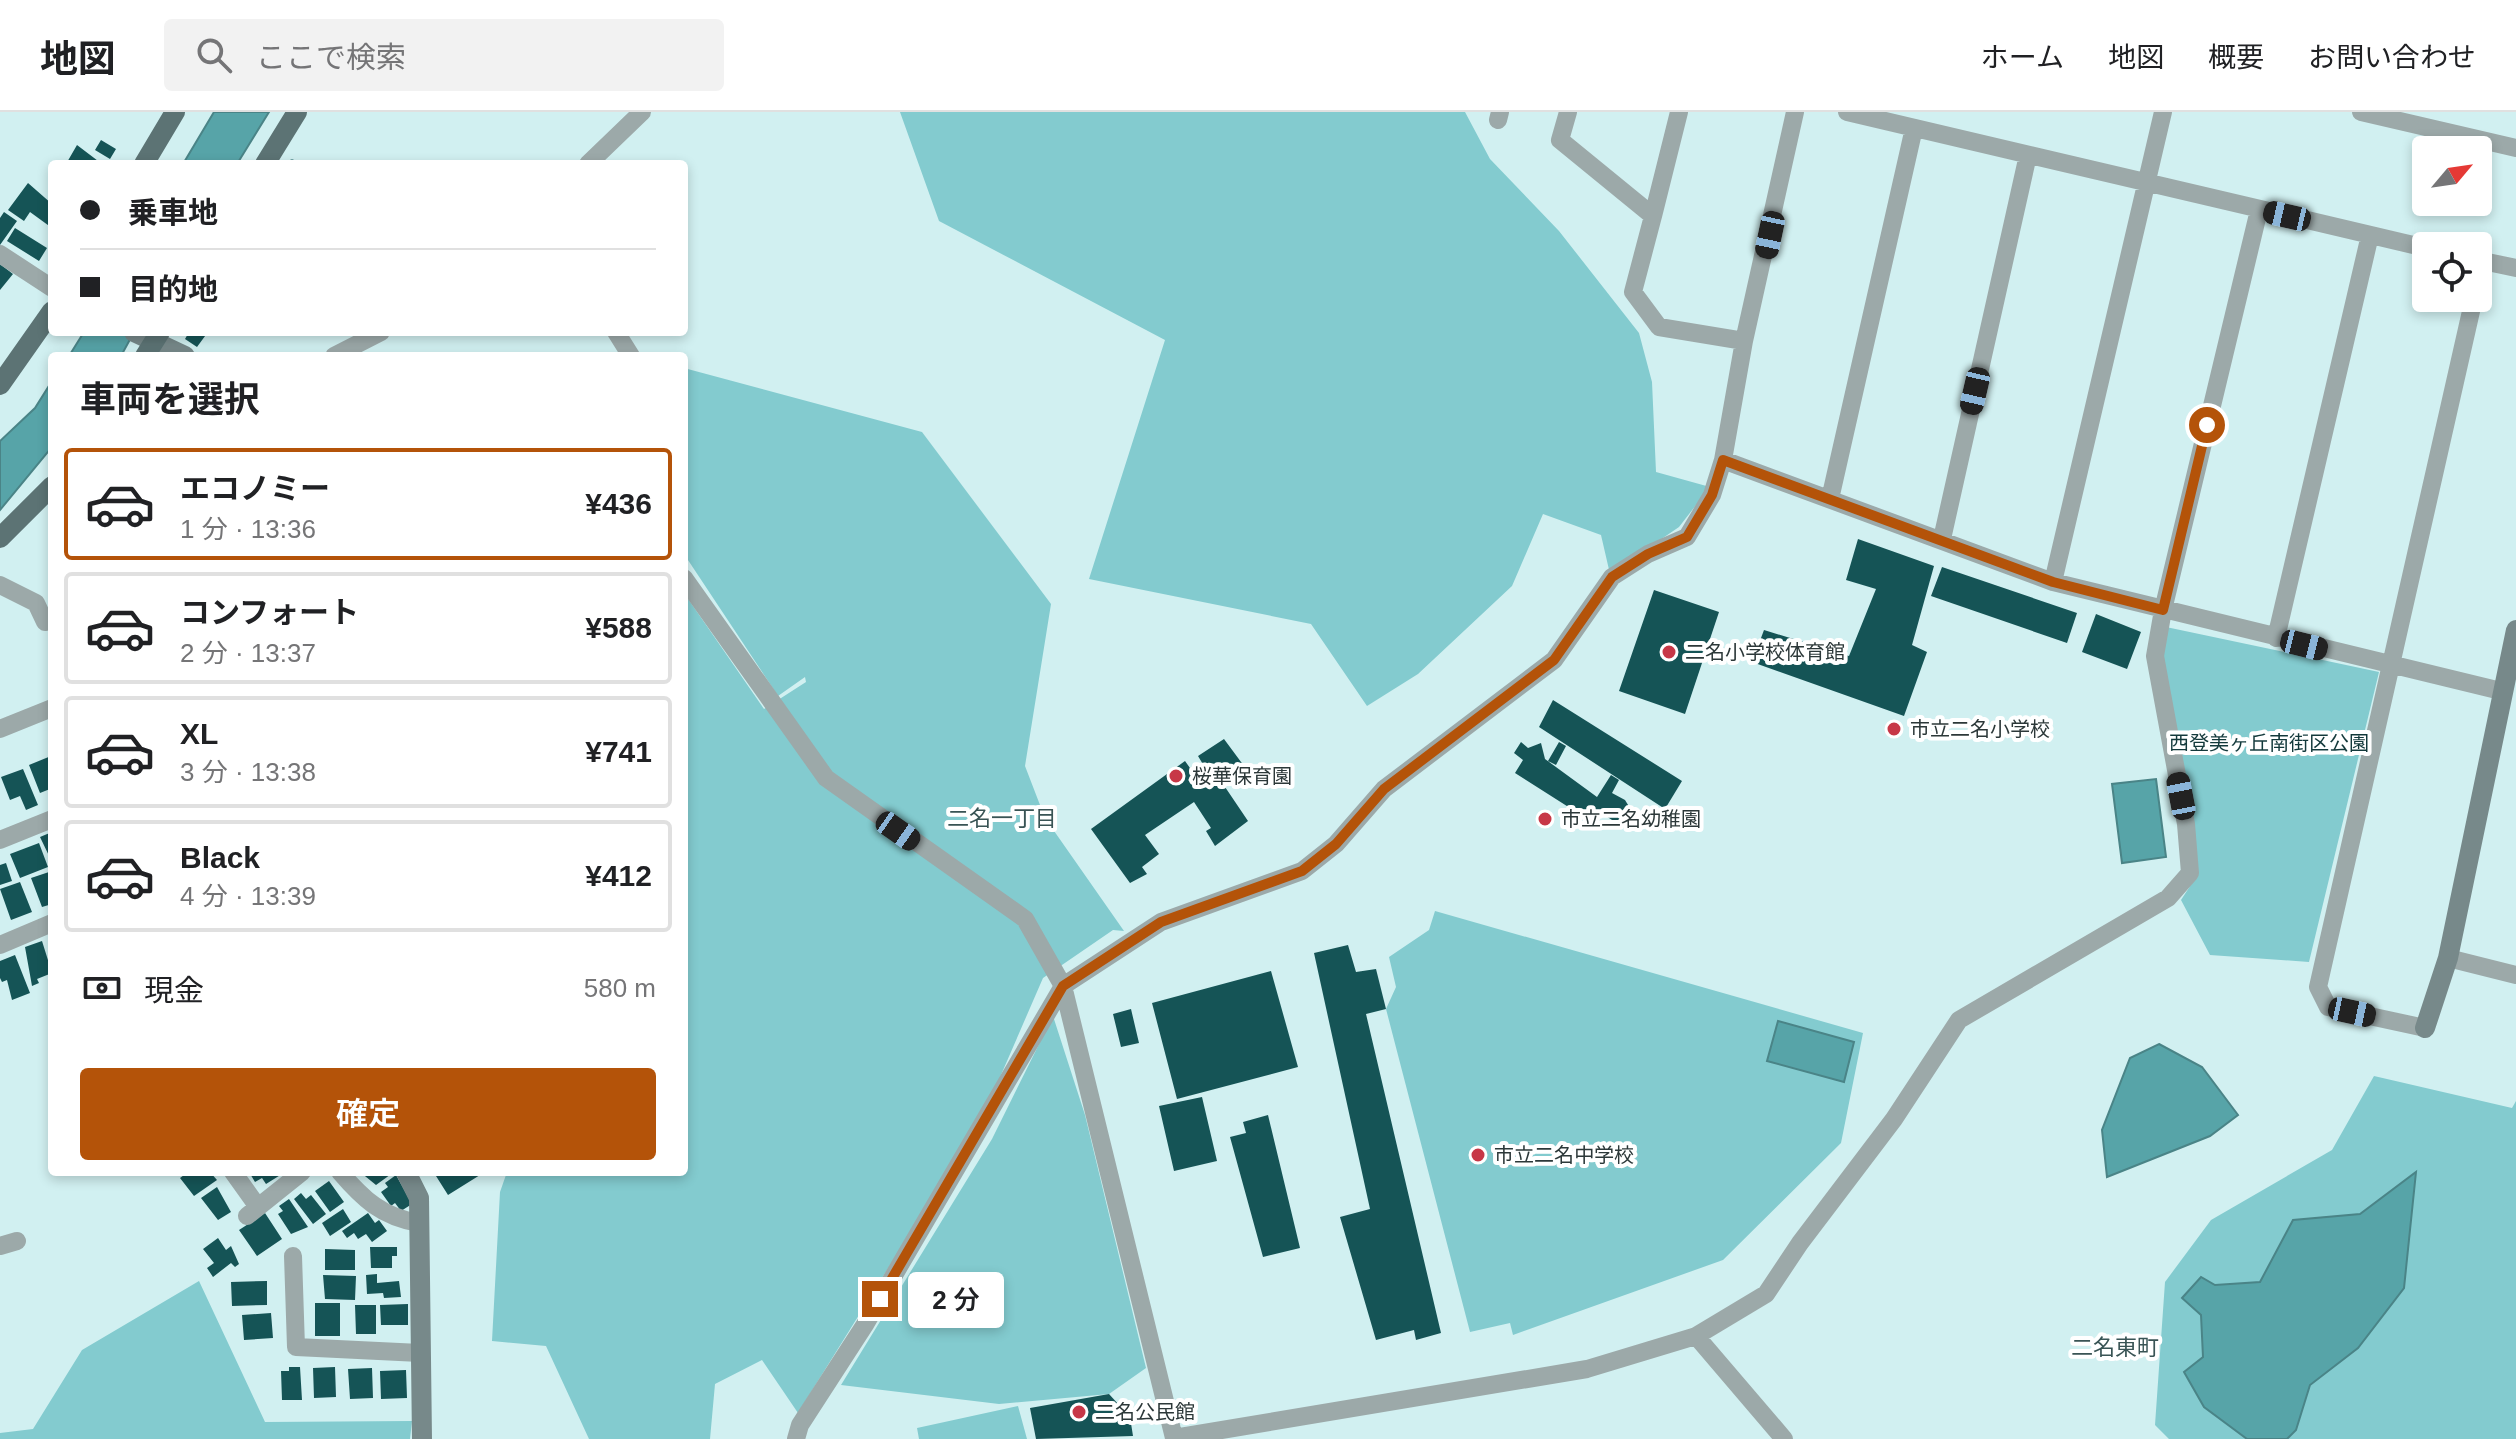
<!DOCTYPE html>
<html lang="ja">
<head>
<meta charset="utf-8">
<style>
  :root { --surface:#fff; --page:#f2f2f2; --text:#202124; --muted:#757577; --line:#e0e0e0; --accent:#b45309 }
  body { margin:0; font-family:Helvetica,"Noto Sans JP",sans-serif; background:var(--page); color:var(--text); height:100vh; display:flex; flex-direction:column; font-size:30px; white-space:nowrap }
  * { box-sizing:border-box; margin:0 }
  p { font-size:26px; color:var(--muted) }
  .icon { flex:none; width:44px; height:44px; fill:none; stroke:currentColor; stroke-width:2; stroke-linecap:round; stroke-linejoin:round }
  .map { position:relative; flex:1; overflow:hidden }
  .side { position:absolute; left:48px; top:240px; width:640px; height:824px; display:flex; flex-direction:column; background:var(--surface); border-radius:8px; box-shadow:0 4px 12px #0003 }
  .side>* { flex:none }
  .guide { position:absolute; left:48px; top:48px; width:640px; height:176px; border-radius:8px; box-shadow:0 4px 12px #0003; display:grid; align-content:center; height:176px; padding:0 32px; background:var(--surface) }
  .needle { width:52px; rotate:61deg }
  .tools { position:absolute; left:2412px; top:24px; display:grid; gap:16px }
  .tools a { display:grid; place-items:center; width:80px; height:80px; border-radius:8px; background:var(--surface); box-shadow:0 4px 12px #0003; font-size:40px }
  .end { position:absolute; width:36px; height:36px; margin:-18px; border:10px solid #b45309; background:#fff; box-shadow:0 0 0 4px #fff }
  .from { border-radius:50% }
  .bubble { position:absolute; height:56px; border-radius:8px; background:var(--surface); box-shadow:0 4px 12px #0003; font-size:26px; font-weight:600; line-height:56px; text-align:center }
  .car { position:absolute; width:24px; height:48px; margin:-24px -12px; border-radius:10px; box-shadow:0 0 6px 2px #0007; background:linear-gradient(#222 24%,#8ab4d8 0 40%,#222 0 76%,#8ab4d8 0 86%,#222 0) }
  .guide b { display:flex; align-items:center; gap:28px; height:76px; font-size:30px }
  .guide b+b { border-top:2px solid var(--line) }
  .guide i { width:20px; height:20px; background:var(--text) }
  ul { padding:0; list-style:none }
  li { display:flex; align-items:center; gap:24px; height:112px; margin:0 16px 12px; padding:0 16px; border:4px solid var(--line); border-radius:8px }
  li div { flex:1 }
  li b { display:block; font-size:30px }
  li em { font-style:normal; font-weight:600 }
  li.current { border-color:var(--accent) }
  li>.icon { width:72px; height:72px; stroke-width:1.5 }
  h2 { padding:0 32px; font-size:36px; line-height:96px }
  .pay { display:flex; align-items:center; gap:20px; height:88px; padding:0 32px; font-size:30px }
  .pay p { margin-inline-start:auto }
  .action { display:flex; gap:16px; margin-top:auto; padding:16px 32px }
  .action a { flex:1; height:92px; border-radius:8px; background:var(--accent); color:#fff; font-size:32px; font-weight:600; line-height:92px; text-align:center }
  header { display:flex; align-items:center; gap:48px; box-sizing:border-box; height:112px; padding:0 40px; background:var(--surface); border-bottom:2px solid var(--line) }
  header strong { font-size:38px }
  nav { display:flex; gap:44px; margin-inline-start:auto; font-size:28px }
  .search { width:560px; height:72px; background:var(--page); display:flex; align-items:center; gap:20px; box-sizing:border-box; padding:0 28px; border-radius:8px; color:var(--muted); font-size:30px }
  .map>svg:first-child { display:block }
  .green { fill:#83cbcf }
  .water { fill:#57a4a8; stroke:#4a8487; stroke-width:2 }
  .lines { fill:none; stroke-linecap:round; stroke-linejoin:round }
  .stream { stroke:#4a8487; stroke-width:7 }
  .building { fill:#155456 }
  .street { stroke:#9ca9a9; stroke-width:18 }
  .secondary { stroke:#77898a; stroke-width:20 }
  .primary { stroke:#5c7374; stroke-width:20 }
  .route { stroke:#b45309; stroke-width:10 }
  .poi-dot { fill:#c73747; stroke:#fff; stroke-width:3 }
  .labels { text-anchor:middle; stroke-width:8; stroke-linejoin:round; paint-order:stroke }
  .poi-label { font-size:20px; fill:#2c3839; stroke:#fff; text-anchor:start }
  .park-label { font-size:20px; fill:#13393b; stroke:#fff }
  .neighbourhood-label { font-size:22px; fill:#395455; stroke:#fff }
</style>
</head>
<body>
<header>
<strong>地図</strong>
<div class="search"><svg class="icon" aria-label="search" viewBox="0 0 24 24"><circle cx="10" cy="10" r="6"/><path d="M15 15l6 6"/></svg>ここで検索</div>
<nav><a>ホーム</a><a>地図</a><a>概要</a><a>お問い合わせ</a></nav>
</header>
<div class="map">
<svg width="2516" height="1327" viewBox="0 0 2516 1327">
  <rect width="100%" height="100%" fill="#d1f0f1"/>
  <path class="green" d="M900 0H1465L1490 47 1559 119 1639 221 1652 270 1656 360 1710 375 1679 415 1610 462 1601 423 1543 402 1512 474 1418 562 1367 594 1311 512 1089 467 1165 228 939 109Z
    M684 256 922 320 1051 492 1025 654 1045 706 1124 819 1113 818 1043 866 984 1002 798 1301 762 1248 715 1272 710 1327H589L546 1234 492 1229 500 1080 507 1060H684V481L764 597 806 570 805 565 778 584 684 442Z
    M2166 515 2379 560 2309 850 2210 843 2181 788 2198 762 2161 547Z
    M1435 799 1863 921 1841 1031 1723 1148 1513 1223 1510 1211 1470 1220 1386 897 1396 875 1389 845 1429 818Z
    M1053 904 1085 1003 1146 1256 1109 1282 999 1292 841 1273 992 1027Z
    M2374 964 2512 996 2516 989V1327H2169L2155 1313 2165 1170 2211 1108 2332 1038Z
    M199 1169 265 1310 412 1309 410 1327H0V1321L33 1317 82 1238Z
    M1018 1294 1027 1327H919L917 1316Z"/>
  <path class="water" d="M214 0H269L237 52H183Z
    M84 220H134L121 244H69Z
    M52 269V335L0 398V329L35 296Z
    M2156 667 2166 745 2122 751 2112 672Z
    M1778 909 1854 930 1844 970 1767 949Z
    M2159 932 2202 955 2238 1003 2210 1024 2107 1065 2102 1018 2130 946Z
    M2416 1060 2404 1176 2358 1236 2310 1273 2296 1318 2287 1327H2247L2204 1295 2184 1260 2203 1245 2201 1203 2182 1186 2201 1165 2215 1173 2260 1170 2293 1108 2360 1102Z"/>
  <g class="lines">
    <path class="stream" d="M292 51 293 52"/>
  </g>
  <path class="building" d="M101 28 116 37 110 47 95 38Z
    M77 33 102 52H66Z
    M28 71 52 92V116L30 100 24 109 8 98Z
    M4 100 17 109 0 133V106Z
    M15 116 47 136 39 149 7 129Z
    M0 152 13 162 0 178Z
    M189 220H208L197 235 185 227Z
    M1858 427 1934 454 1912 533 1927 540 1904 604 1752 550 1764 518 1849 544 1876 477 1846 468Z
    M1942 455 2077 501 2067 531 1931 484Z
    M1654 478 1719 500 1685 602 1619 579Z
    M2096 502 2141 520 2127 557 2082 540Z
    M1553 588 1682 669 1665 697 1539 615Z
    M1224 627 1244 654 1221 669 1248 709 1215 734 1206 719 1211 716 1194 690 1145 723 1159 742 1142 755 1147 762 1130 771 1091 717 1185 649 1190 656 1197 652 1202 661 1207 659 1198 644Z
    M1521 630 1528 636 1541 631 1545 647 1597 685 1611 663 1619 668 1612 681 1625 688 1633 701 1627 718 1597 698 1592 710 1515 661 1523 648 1514 641Z
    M1559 630 1566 634 1556 653 1548 649Z
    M51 644 52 682 50 677 40 681 29 653Z
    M23 657 38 693 26 698 20 684 10 688 1 665Z
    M52 720V750L40 725Z
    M39 731 48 755 20 766 10 742Z
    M6 751 12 769 0 773V753Z
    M52 759V792L42 795 31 766Z
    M20 770 32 800 11 808 0 777Z
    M42 829 52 861 37 867 39 871 32 874 25 835Z
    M1348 833 1356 860 1376 857 1386 897 1366 902 1441 1221 1416 1228 1414 1218 1376 1228 1340 1105 1370 1097 1314 841Z
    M15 843 30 881 12 888 7 868 2 870 0 866V849Z
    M1271 859 1298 955 1177 987 1152 891Z
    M1131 897 1139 931 1121 935 1113 902Z
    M1202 985 1217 1049 1174 1059 1159 994Z
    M1268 1003 1300 1136 1263 1145 1230 1025 1246 1021 1243 1010Z
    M188 1060H210L217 1068 194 1084 180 1066Z
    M249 1060H280L282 1062 266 1072 262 1066 255 1070Z
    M360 1060H394L376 1073Z
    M442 1060H478L480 1063 448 1083 436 1064Z
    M396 1063 412 1092 401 1099 395 1091 391 1094 381 1080 388 1075 385 1071Z
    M329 1069 344 1090 330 1100 315 1079Z
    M217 1075 231 1100 218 1108 201 1086Z
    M301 1081 306 1087 311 1083 326 1102 313 1112 294 1087Z
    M289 1087 308 1115 291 1122 278 1102 283 1099 279 1094Z
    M343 1097 351 1110 330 1124 322 1111Z
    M265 1101 282 1127 257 1144 239 1118Z
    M368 1101 375 1111 379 1108 387 1119 372 1130 366 1122 358 1127 354 1121 347 1126 342 1119Z
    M218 1126 226 1138 231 1134 239 1152 235 1155 231 1151 213 1165 207 1156 214 1151 203 1137Z
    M370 1135H397V1144H392V1156H371Z
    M325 1137 355 1138V1158H325Z
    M377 1162V1171L399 1169 401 1185 384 1186 383 1181 367 1182 366 1163Z
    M323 1163 356 1164 355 1188 325 1187Z
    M267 1169V1193L232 1194 231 1170Z
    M315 1191H340V1224H315Z
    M408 1192V1213H381L380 1193Z
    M355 1193H376V1222H356Z
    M271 1201 273 1226 244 1228 242 1203Z
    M289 1255H300L302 1288H282L281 1259H289Z
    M335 1255 336 1285 314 1286 313 1256Z
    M372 1256 373 1286 350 1287 348 1257Z
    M406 1258 407 1286 381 1287 380 1259Z
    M1109 1282 1130 1305 1133 1324 1036 1327 1030 1296Z"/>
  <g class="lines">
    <path class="street" d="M1568 0 1560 28 1653 104 1633 180 1659 215 1744 229
      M1795 0 1744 229 1723 348 2053 470 2501 579
      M1847 0 2426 136
      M2361 0 2516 36
      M1498 8 1500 0
      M588 52 642 0
      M1653 104 1679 0
      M0 142 52 176
      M2478 148 2516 156
      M616 220 631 244
      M334 244 381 220
      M1830 387 1914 16
      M1942 427 2028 43
      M684 466 826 666 1025 807 1063 874 1174 1326 1587 1257 1696 1224 1766 1182 1800 1131 1894 1007 1959 908 2168 786 2190 761 2186 712 2155 544 2163 498 2259 98
      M2053 470 2163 0
      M0 473 36 491 45 510 52 508
      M2276 526 2370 123
      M0 617 52 596
      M0 728 52 707
      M0 833 52 811
      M2448 846 2516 863
      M2425 916 2328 895 2318 875 2474 186
      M233 1060 258 1095
      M340 1060C363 1087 382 1105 419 1111
      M247 1104 302 1060
      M0 1134 17 1129
      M293 1144 296 1235 420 1241
      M1696 1224 1784 1327
      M796 1327 800 1313 866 1211 1063 874 1161 810 1302 759 1336 732 1384 677 1554 548 1612 465 1648 442 1687 425 1712 383 1723 348"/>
    <path class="secondary" d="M134 220 185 244
      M2425 916 2448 846 2516 518
      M406 1060 419 1086 422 1327"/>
    <path class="primary" d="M144 52 175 0
      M265 52 297 0
      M145 244 160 220
      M0 273 52 199
      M0 426 52 374"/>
  </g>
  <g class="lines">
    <path class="route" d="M880 1187 1063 874 1161 810 1302 759 1336 732 1384 677 1554 548 1612 465 1648 442 1687 425 1712 383 1723 348 2053 470 2163 498 2207 313"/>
  </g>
  <g class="poi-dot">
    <circle cx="1669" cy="540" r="8"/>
    <circle cx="1894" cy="617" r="8"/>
    <circle cx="1176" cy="664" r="8"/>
    <circle cx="1545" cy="707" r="8"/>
    <circle cx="1478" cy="1043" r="8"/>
    <circle cx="1079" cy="1300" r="8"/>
  </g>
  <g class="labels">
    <g class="poi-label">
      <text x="1685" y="547">二名小学校体育館</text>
      <text x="1910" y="624">市立二名小学校</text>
      <text x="1192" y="671">桜華保育園</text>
      <text x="1561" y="714">市立二名幼稚園</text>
      <text x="1494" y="1050">市立二名中学校</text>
      <text x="1095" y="1307">二名公民館</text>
    </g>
    <g class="park-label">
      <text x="2269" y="638">西登美ヶ丘南街区公園</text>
    </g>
    <g class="neighbourhood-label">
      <text x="1002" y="714">二名一丁目</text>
      <text x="2115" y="1243">二名東町</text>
    </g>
  </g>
</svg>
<div class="tools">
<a><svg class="needle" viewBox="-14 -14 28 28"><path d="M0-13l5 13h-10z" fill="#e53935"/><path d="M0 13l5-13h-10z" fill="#757577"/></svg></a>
<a><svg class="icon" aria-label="locate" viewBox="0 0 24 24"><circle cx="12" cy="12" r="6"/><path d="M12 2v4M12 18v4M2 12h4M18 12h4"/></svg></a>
</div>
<i class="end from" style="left:2207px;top:313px"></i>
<i class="end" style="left:880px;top:1187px"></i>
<div class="bubble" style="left:908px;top:1160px;width:96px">2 分</div>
<i class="car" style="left:2287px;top:104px;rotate:283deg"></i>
<i class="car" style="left:1770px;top:123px;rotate:192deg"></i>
<i class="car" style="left:1975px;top:279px;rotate:193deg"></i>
<i class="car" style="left:2304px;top:533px;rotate:104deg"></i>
<i class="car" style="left:2181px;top:684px;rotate:349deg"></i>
<i class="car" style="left:898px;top:719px;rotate:125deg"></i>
<i class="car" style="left:2352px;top:900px;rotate:102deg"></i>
<div class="guide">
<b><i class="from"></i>乗車地</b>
<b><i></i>目的地</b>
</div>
<section class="side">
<h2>車両を選択</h2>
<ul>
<li class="current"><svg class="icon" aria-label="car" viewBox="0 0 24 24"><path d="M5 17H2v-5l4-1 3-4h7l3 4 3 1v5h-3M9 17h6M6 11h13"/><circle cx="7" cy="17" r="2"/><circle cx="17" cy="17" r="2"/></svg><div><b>エコノミー</b><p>1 分 · 13:36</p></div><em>¥436</em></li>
<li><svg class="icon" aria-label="car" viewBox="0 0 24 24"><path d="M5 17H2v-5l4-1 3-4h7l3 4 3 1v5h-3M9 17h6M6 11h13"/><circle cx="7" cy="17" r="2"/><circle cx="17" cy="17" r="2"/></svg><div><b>コンフォート</b><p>2 分 · 13:37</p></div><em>¥588</em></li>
<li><svg class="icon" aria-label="car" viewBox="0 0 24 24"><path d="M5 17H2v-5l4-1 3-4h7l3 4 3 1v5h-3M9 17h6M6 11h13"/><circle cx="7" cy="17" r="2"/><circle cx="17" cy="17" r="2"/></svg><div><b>XL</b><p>3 分 · 13:38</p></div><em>¥741</em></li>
<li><svg class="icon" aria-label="car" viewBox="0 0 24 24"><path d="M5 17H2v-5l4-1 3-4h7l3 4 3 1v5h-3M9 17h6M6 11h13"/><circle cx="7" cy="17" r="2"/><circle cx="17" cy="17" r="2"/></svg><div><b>Black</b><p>4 分 · 13:39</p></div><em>¥412</em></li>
</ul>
<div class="pay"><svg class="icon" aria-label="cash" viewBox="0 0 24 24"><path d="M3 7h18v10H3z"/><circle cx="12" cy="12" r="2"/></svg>現金<p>580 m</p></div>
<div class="action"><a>確定</a></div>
</section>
</div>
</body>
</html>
